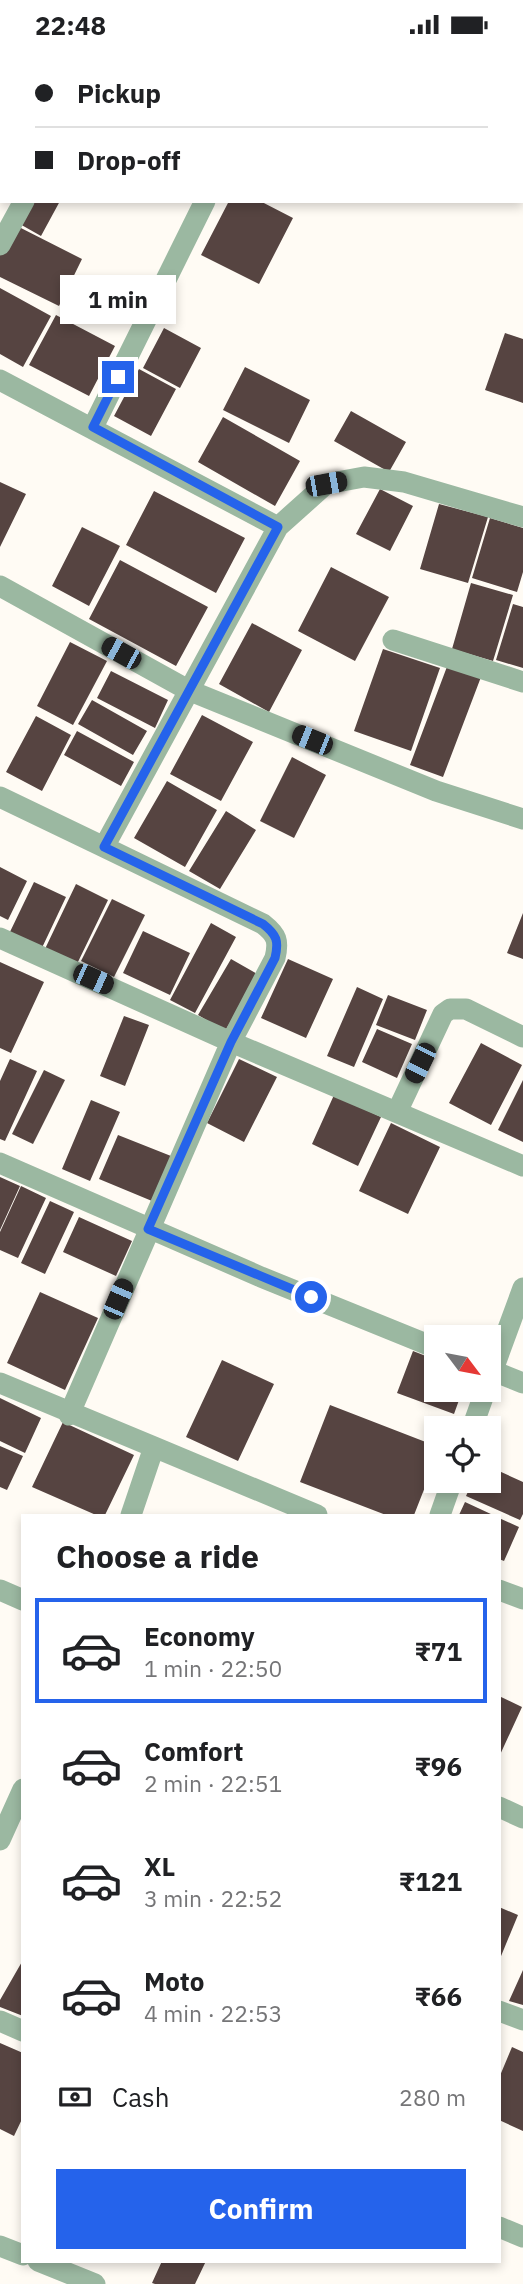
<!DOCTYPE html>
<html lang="en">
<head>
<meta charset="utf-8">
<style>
  :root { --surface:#fff; --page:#f6f6f6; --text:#202124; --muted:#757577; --line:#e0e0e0; --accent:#2563eb }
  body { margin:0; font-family:"IBM Plex Sans",sans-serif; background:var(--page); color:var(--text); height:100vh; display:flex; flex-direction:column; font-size:26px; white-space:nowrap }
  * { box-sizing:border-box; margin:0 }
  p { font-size:23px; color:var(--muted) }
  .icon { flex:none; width:38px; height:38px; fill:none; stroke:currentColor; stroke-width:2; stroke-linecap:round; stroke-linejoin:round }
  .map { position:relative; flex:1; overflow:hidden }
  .details { position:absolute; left:21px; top:1465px; width:480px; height:749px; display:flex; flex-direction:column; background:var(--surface); border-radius:0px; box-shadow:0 4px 10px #0003 }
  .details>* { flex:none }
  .top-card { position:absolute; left:0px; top:0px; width:523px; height:154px; box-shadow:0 4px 10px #0003; display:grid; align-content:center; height:154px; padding:0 35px; background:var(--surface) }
  .needle { width:46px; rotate:122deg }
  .fabs { position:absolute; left:424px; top:1276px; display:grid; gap:14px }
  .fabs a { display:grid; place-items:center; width:77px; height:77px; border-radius:0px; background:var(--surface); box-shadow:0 4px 10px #0003; font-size:35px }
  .end { position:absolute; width:32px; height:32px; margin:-16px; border:9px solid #2563eb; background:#fff; box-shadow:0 0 0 4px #fff }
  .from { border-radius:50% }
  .bubble { position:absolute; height:49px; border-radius:0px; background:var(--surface); box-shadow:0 4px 10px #0003; font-size:23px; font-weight:800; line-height:49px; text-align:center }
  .car { position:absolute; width:21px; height:42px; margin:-21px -10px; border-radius:9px; box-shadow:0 0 5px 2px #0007; background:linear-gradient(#222 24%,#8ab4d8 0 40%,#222 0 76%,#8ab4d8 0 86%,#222 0) }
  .top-card b { display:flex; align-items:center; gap:24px; height:66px; font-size:26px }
  .top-card b+b { border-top:2px solid var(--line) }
  .top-card i { width:18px; height:18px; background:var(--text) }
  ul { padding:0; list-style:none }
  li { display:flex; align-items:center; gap:21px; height:105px; margin:0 14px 10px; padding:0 21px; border:4px solid transparent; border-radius:0px }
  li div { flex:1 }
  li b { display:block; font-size:26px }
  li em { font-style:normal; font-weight:800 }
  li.active { border-color:var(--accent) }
  li>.icon { width:63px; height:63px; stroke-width:1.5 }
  h2 { padding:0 35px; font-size:32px; line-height:84px }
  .pay { display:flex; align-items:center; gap:18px; height:77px; padding:0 35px; font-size:26px }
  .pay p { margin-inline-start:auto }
  .button { display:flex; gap:14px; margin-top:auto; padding:14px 35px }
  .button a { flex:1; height:80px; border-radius:0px; background:var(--accent); color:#fff; font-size:28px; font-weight:800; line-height:80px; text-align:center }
  .status { display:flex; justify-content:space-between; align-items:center; height:49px; padding:0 35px; background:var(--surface); direction:ltr }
  .status svg { height:19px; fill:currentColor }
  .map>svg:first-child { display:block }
  .building { fill:#564441 }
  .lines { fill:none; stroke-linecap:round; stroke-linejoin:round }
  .minor { stroke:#9bb8a1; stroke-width:21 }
  .route { stroke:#2563eb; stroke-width:9 }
</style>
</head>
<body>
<div class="status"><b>22:48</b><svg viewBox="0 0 49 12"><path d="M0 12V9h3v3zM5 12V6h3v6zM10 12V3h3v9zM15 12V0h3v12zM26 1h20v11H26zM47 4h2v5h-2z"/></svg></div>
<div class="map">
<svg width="523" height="2235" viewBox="0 0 523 2235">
  <rect width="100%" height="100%" fill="#fffbf4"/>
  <path class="building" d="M30 152H60L41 187 18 174Z
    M229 152H260L293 169 259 235 201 206Z
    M13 175 82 210 59 257 0 228V201Z
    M0 239 51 267 23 318 0 305Z
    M56 266 115 297 89 347 29 316Z
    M164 279 201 299 180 339 143 319Z
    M505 284 523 290V354L485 341Z
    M245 318 310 351 289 394 223 361Z
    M139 320 176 340 151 387 114 367Z
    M351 362 406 393 389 423 334 392Z
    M223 368 300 412 275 457 198 413Z
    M0 433 26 445 0 498Z
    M380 440 413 457 390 502 356 485Z
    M154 442 245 489 216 544 126 496Z
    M439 455 488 468 468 534 420 520Z
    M490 469 523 479V523L517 543 472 529Z
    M82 478 120 497 89 557 52 537Z
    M120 511 208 558 176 617 89 570Z
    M331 518 389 548 355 612 298 582Z
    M471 534 513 546 493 612 452 600Z
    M513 555 523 558V619L496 611Z
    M252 574 302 601 269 663 219 635Z
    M70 593 107 612 73 676 37 657Z
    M383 600 440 619 411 702 354 682Z
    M448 615 481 628 443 728 410 716Z
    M111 622 168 651 155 679 97 649Z
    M92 651 147 682 133 706 78 675Z
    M202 666 253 693 221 752 170 725Z
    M36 667 71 686 42 742 6 723Z
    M77 682 134 713 121 737 64 706Z
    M292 708 326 726 294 789 260 772Z
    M167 732 217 761 185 818 134 789Z
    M226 762 256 781 220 840 189 822Z
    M0 818 27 832 8 871 0 867Z
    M34 833 66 848 40 903 8 887Z
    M76 835 108 851 76 917 44 902Z
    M112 850 145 866 114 928 81 912Z
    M523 864V910L507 904Z
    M211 874 236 888 195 964 170 951Z
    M143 882 190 904 170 946 123 924Z
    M231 910 259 926 225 982 198 966Z
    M288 910 333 930 306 989 261 969Z
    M0 913 44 933 11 1004 0 999Z
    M357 938 383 950 354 1018 327 1007Z
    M388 946 427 961 415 991 376 976Z
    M124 967 149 976 125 1037 100 1027Z
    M377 980 412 995 397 1029 362 1013Z
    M481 994 522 1016 491 1076 449 1054Z
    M10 1010 37 1022 5 1092 0 1090V1032Z
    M239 1010 277 1028 244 1093 207 1074Z
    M44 1021 65 1031 33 1095 12 1085Z
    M523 1031V1093L498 1081Z
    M334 1046 381 1068 358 1117 312 1095Z
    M91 1051 120 1063 90 1132 62 1120Z
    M391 1074 440 1098 408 1165 359 1142Z
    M118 1086 171 1107 152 1152 99 1130Z
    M0 1128 20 1137 0 1181Z
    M21 1137 46 1149 18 1209 0 1201V1183Z
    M50 1152 74 1163 45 1225 21 1214Z
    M79 1168 132 1192 116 1227 63 1203Z
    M40 1243 98 1269 65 1341 7 1314Z
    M413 1302 436 1311V1340H463L454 1365 397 1344Z
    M222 1311 274 1335 238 1412 186 1388Z
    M0 1349 41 1369 25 1404 0 1392Z
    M330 1356 436 1397V1410L414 1466H386L300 1433Z
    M63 1373 134 1406 105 1466H96L32 1438Z
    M0 1397 23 1407 7 1441 0 1438Z
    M488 1417 523 1433V1465L520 1471 466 1447 473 1432H488Z
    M465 1453 493 1466H459Z
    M499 1469 519 1478 504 1512 499 1510Z
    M499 1647 522 1658 499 1708Z
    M499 1858 518 1866 499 1912Z
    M23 1911V1967L0 1958V1951Z
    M523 1921V1956L509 1952Z
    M0 1994 23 2004V2068L14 2087 0 2080Z
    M512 1998 523 2003V2082L499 2071V2029Z
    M162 2212H206L195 2235H155L152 2234Z"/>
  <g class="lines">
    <path class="minor" d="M108 0 111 2
      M0 196 24 152
      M0 331 278 478
      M93 378 205 152
      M0 537 188 641 436 742 523 770
      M393 591 523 633
      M0 748 104 798 278 478 326 435 364 428 404 433 523 468
      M0 889 231 993 523 1117
      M397 1063 443 965 450 960H466L523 988
      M0 1114 261 1228 436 1299
      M488 1320 523 1334
      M0 1334 154 1398
      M488 1334 523 1239
      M69 1366 231 993 275 909C279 892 277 886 263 875L104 798
      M472 1379 486 1340
      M131 1466 154 1398 317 1466
      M440 1466 452 1432
      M0 1541 23 1551
      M499 1541 523 1550
      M499 1758 523 1769
      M0 1791 23 1740
      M499 1962 523 1971
      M0 1972 23 1982
      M499 2178 523 2188
      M0 2197 23 2206
      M38 2212 95 2235"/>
  </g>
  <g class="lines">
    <path class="route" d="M118 328 93 378 278 478 104 798 263 875C277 886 279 892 275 909L231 993 148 1180 311 1248"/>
  </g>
</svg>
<div class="fabs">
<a><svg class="needle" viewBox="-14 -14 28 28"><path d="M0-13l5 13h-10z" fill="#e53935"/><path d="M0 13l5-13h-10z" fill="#757577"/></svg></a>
<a><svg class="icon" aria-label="locate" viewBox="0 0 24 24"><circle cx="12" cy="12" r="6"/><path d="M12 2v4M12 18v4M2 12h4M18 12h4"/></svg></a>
</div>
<i class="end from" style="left:311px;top:1248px"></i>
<i class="end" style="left:118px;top:328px"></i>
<div class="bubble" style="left:60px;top:226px;width:116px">1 min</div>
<i class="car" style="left:326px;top:435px;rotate:80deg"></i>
<i class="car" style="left:121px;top:604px;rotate:299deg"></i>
<i class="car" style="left:312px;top:691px;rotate:292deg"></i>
<i class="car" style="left:93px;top:930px;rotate:114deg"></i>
<i class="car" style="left:420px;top:1014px;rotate:206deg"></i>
<i class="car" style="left:118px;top:1250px;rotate:23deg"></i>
<div class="top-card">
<b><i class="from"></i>Pickup</b>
<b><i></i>Drop-off</b>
</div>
<section class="details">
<h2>Choose a ride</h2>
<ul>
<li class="active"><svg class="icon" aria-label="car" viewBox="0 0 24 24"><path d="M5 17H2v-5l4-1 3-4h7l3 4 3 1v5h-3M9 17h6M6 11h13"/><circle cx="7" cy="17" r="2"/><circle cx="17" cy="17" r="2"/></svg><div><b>Economy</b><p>1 min · 22:50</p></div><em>₹71</em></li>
<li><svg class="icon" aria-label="car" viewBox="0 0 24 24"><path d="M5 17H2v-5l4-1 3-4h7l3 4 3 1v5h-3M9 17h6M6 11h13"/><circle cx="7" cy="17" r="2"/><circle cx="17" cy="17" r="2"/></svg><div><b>Comfort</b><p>2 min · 22:51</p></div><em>₹96</em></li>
<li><svg class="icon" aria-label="car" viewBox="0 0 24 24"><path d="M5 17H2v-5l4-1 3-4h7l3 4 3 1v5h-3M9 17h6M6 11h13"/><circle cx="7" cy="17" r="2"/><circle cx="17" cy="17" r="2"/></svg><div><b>XL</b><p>3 min · 22:52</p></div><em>₹121</em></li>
<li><svg class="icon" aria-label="car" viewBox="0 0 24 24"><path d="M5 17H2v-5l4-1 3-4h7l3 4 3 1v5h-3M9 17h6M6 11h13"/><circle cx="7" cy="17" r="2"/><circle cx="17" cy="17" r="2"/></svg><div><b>Moto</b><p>4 min · 22:53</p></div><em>₹66</em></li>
</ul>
<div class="pay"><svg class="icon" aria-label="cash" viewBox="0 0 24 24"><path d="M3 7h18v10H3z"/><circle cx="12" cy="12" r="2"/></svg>Cash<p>280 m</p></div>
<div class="button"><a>Confirm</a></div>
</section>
</div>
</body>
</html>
